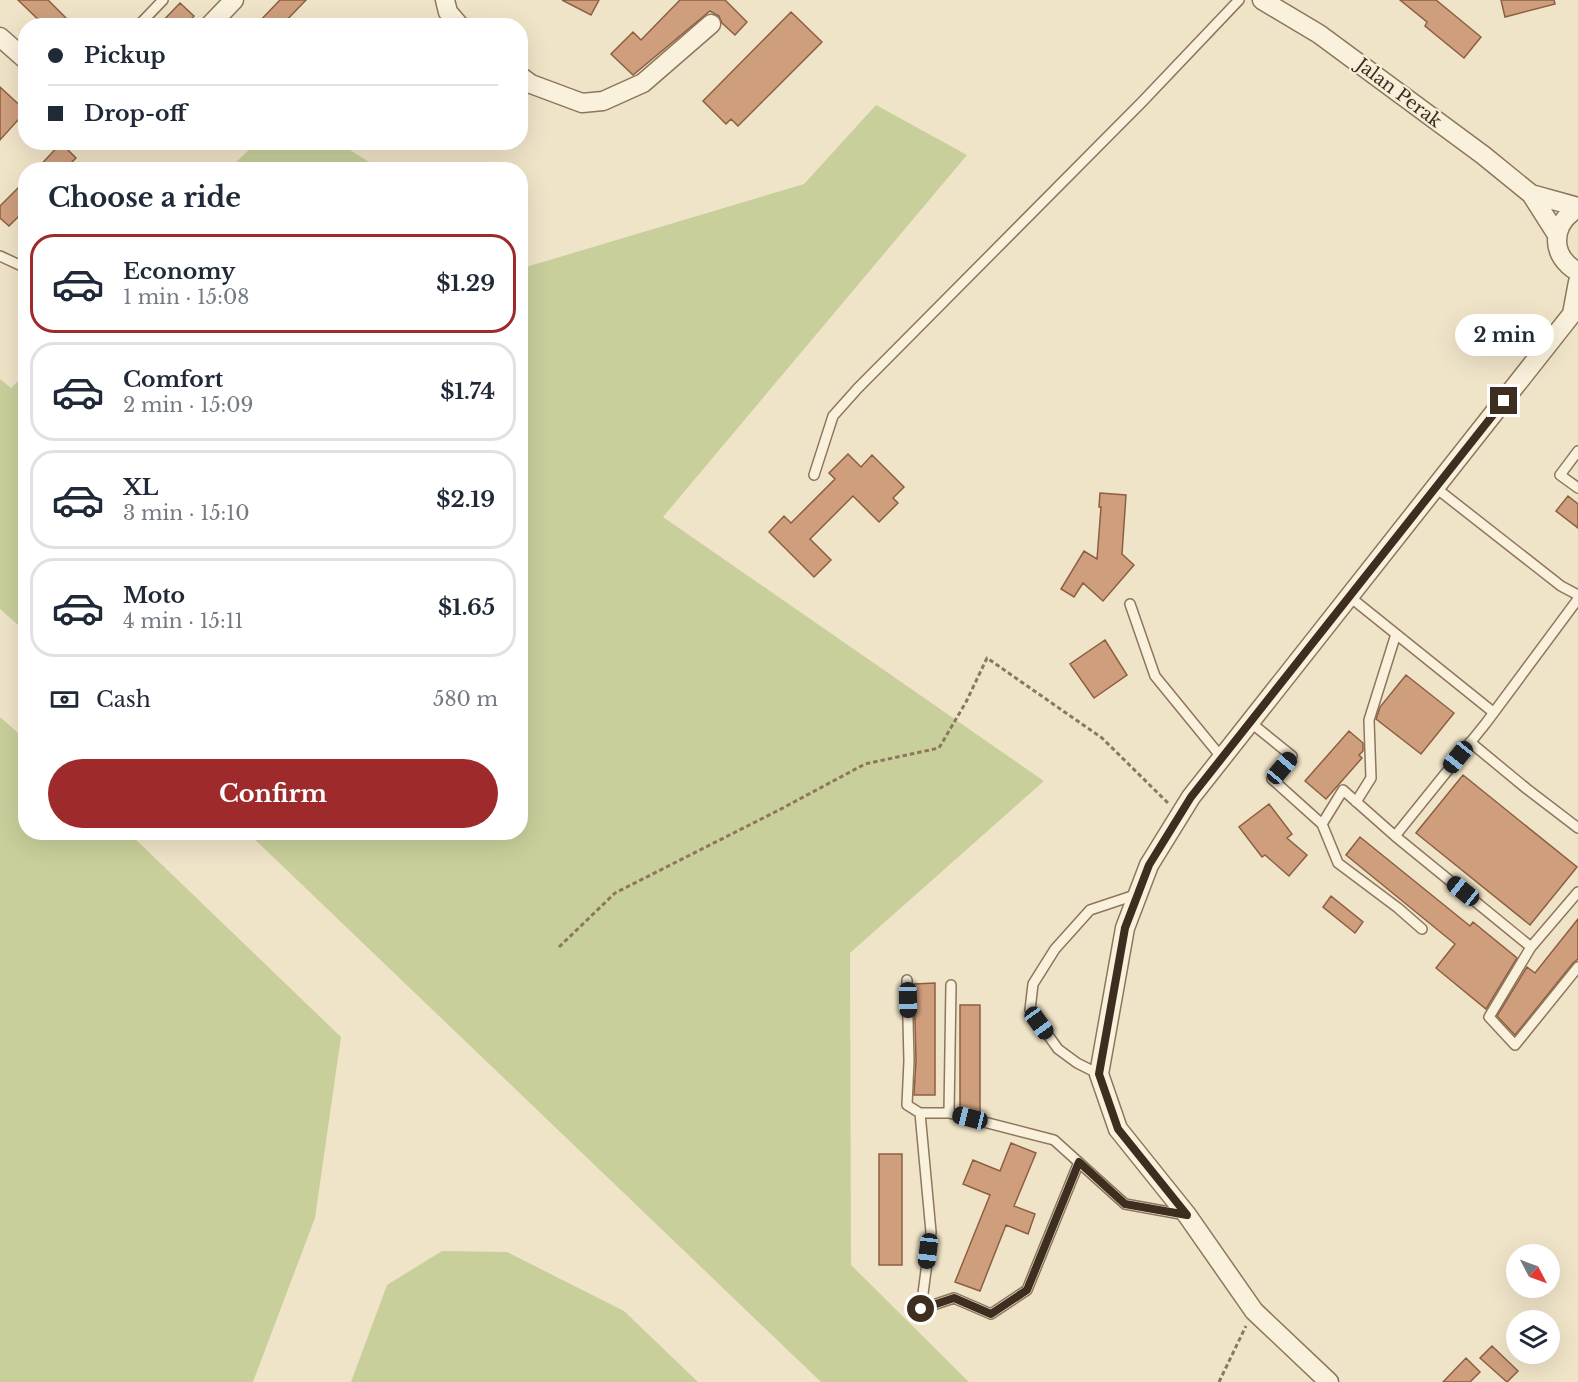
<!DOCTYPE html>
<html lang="en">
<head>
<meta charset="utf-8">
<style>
  :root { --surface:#fff; --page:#f6f6f7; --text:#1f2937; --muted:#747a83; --line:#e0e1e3; --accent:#9e2a2b }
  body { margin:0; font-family:"Libre Baskerville",serif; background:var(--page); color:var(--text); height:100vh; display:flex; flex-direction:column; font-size:22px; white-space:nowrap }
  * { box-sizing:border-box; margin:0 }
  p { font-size:20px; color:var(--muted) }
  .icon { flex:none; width:33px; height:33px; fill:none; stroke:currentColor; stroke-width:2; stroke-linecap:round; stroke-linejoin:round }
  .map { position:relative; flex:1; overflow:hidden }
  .panel { position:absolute; left:18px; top:162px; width:510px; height:678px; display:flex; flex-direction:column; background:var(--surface); border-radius:24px; box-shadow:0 6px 24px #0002 }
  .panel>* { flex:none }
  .top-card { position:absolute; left:18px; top:18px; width:510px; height:132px; border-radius:24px; box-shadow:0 6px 24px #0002; display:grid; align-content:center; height:132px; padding:0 30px; background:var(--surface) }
  .needle { width:39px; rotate:131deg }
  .fabs { position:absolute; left:1506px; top:1244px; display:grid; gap:12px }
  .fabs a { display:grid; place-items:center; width:54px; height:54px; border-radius:50%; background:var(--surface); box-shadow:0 6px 24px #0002; font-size:30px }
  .end { position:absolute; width:27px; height:27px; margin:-14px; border:8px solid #3d2e20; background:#fff; box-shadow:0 0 0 3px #fff }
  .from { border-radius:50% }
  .bubble { position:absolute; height:42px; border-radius:21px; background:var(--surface); box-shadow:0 6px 24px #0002; font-size:20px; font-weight:800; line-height:42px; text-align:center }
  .car { position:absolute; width:18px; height:36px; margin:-18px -9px; border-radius:8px; box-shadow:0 0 4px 2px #0007; background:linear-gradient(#222 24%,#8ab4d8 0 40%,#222 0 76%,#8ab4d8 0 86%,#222 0) }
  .top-card b { display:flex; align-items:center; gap:21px; height:57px; font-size:22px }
  .top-card b+b { border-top:2px solid var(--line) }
  .top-card i { width:15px; height:15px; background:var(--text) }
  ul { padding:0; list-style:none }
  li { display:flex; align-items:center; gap:18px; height:99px; margin:0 12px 9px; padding:0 18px; border:3px solid var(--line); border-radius:24px }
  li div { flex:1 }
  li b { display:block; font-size:22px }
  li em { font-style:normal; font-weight:800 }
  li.current { border-color:var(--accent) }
  li>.icon { width:54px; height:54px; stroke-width:1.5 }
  h2 { padding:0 30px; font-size:27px; line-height:72px }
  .pay { display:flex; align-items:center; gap:15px; height:66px; padding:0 30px; font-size:22px }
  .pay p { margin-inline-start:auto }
  .button { display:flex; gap:12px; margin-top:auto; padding:12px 30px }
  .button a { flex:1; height:69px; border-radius:36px; background:var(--accent); color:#fff; font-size:24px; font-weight:800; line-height:69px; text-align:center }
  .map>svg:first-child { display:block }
  .green { fill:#c9cf9b }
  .building { fill:#cf9f7d; stroke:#8d5f41; stroke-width:1.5 }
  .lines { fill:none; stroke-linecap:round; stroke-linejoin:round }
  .service-casing { stroke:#8d765c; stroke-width:12 }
  .minor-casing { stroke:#8d765c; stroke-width:21 }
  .path { stroke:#8d765c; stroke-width:3; stroke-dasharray:4.5 3; stroke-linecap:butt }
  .service { stroke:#faf1dc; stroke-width:9 }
  .minor { stroke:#faf1dc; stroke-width:18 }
  .route { stroke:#3d2e20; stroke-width:8 }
  .labels { text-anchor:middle; stroke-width:4.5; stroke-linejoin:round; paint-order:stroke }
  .street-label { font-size:18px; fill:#3d2e20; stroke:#f7eed8 }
</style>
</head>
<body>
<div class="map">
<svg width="1578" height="1382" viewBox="0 0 1578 1382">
  <rect width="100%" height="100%" fill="#f0e4c8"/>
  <path class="green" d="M876 105 967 155 663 517 1044 781 850 953 851 1265 969 1382H821L248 833 520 832 521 264 526 267 804 184Z
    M256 143H339L380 169H229Z
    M25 374V631L0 609V379L11 388Z
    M0 717 25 739 26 832 129 833 341 1037 315 1218 253 1382H0Z
    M442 1251 507 1252 624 1311 698 1382H351L387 1285Z"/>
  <path class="building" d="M18 0H48L74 26H45Z
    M280 0H306L281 26H255Z
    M562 0H599L591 15Z
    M680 0H725L747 22 735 35 722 23 719 16 710 11 633 75 611 54 633 32 641 40Z
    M1400 0H1436L1481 37 1464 58 1425 26 1427 22Z
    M1501 0H1554L1555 4 1505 17Z
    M180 3 194 16 185 26H158Z
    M791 12 822 42 738 126 731 119 726 124 703 101Z
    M0 87 26 111 0 140Z
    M61 143 76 158 64 170H36Z
    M26 180V209L9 226 0 218V206Z
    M848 454 861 467 872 455 904 487 893 498 898 503 879 522 853 496 810 539 831 560 814 577 769 532 784 516 791 523 835 479 829 473Z
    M1100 493 1126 495 1122 554 1134 565 1103 601 1083 583 1074 597 1061 589 1084 551 1097 559 1101 507H1099Z
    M1568 496 1578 504V528L1556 511Z
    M1105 640 1127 675 1094 698 1070 664Z
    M1406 675 1454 713 1421 754 1376 719 1380 707Z
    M1349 731 1363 743V751L1359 755 1362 758 1326 799 1305 781Z
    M1463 775 1577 867 1530 925 1416 833Z
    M1269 804 1292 834 1287 838 1307 855 1289 876 1265 855 1262 857 1239 827Z
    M1360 837 1470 926 1473 922 1517 958 1486 1009 1436 968 1455 944 1346 855Z
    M1331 896 1363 922 1355 933 1323 907Z
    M1578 919V959L1573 963 1515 1035 1497 1016 1527 967 1535 973Z
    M935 983V1095H914L916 1061 914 984Z
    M960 1005H980V1114L960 1109Z
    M1011 1143 1036 1153 1014 1206 1035 1214 1028 1234 1006 1225 980 1291 955 1282 990 1195 963 1184 973 1160 1000 1171Z
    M879 1154H902V1265H879Z
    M1492 1346 1518 1371 1507 1382 1480 1358Z
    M1466 1358 1480 1372 1470 1382H1443Z"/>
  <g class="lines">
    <defs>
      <path id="service" d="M138 26 163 0
        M0 256 26 268
        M1578 451 1560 475 1578 488
        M814 475 833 416 858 388 1142 102 1239 0
        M1436 488 1561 586 1578 595
        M1350 597 1493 712
        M1130 604 1155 676 1222 758
        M1250 722 1292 756 1272 779 1322 824 1343 790 1395 836 1531 947
        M1470 742 1527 789 1578 828
        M1356 802 1371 778 1369 720 1396 634
        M1322 824 1338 863 1398 908 1422 929
        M1395 836 1486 723 1578 599
        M1578 892 1531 947 1489 1017 1515 1045 1578 967
        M907 980 909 1061 907 1105 920 1113
        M1099 1074 1077 1063 1058 1049 1030 1010 1033 984 1055 949 1090 910 1138 894
        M949 1113 951 985
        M1079 1162 1027 1290 991 1314 954 1298 921 1309 931 1232 920 1113H949L1054 1140 1125 1204 1186 1215"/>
      <path id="minor" d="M445 0 448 12 460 26
        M1262 0 1319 34 1483 155 1531 194 1557 235
        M209 26 234 0
        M0 37 26 60
        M520 76 531 84 582 103 603 101 643 83 711 24
        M1531 194 1578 207
        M1578 208C1550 225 1550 256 1578 272
        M1329 1382 1254 1311 1187 1215 1118 1129 1099 1074 1125 928 1149 865 1191 797 1572 314 1578 282"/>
    </defs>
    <use href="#service" class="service-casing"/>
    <use href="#minor" class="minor-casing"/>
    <path class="path" d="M559 947 615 893 779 810 865 764 939 748 966 702 987 658 1102 738 1168 803
      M1219 1382 1246 1326"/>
    <use href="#service" class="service"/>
    <use href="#minor" class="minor"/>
  </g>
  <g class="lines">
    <path class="route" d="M921 1309 954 1298 991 1314 1027 1290 1079 1162 1125 1204 1187 1215 1118 1129 1099 1074 1125 928 1149 865 1191 797 1504 401"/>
  </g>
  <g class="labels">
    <g class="street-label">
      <text transform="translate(1399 93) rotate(37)" y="6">Jalan Perak</text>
    </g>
  </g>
</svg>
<div class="fabs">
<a><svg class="needle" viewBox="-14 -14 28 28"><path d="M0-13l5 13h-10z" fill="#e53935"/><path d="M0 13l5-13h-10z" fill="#747a83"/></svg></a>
<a><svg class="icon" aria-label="layers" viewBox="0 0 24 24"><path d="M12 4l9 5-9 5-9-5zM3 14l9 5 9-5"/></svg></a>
</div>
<i class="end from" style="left:921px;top:1309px"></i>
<i class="end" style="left:1504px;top:401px"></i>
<div class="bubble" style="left:1455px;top:314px;width:99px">2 min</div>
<i class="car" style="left:1458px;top:757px;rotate:219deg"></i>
<i class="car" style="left:1282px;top:768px;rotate:40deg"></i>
<i class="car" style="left:1463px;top:891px;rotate:309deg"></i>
<i class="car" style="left:908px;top:1000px;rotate:179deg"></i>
<i class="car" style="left:1039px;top:1023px;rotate:144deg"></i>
<i class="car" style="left:970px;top:1118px;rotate:284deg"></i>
<i class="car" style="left:928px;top:1251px;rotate:187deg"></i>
<div class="top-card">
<b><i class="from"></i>Pickup</b>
<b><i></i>Drop-off</b>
</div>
<section class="panel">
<h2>Choose a ride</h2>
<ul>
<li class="current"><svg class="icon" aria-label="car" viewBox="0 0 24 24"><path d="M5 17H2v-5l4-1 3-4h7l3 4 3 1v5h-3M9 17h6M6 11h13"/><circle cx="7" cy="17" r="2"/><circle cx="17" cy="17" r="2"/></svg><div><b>Economy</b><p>1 min · 15:08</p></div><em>$1.29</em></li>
<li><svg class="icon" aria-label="car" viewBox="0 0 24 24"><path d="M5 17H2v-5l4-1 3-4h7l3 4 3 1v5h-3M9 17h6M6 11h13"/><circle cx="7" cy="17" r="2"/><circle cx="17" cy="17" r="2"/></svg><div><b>Comfort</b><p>2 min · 15:09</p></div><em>$1.74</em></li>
<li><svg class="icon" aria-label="car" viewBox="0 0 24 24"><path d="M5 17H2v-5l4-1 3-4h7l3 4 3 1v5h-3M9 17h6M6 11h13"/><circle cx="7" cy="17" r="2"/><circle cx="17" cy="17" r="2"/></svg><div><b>XL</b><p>3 min · 15:10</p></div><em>$2.19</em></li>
<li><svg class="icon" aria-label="car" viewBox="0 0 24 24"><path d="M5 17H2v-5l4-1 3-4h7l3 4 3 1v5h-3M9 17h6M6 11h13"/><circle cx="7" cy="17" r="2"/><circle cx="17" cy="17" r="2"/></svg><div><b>Moto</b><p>4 min · 15:11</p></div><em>$1.65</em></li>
</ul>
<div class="pay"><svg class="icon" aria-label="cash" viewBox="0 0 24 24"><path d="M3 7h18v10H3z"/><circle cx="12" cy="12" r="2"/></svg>Cash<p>580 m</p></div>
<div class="button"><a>Confirm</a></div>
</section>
</div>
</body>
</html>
